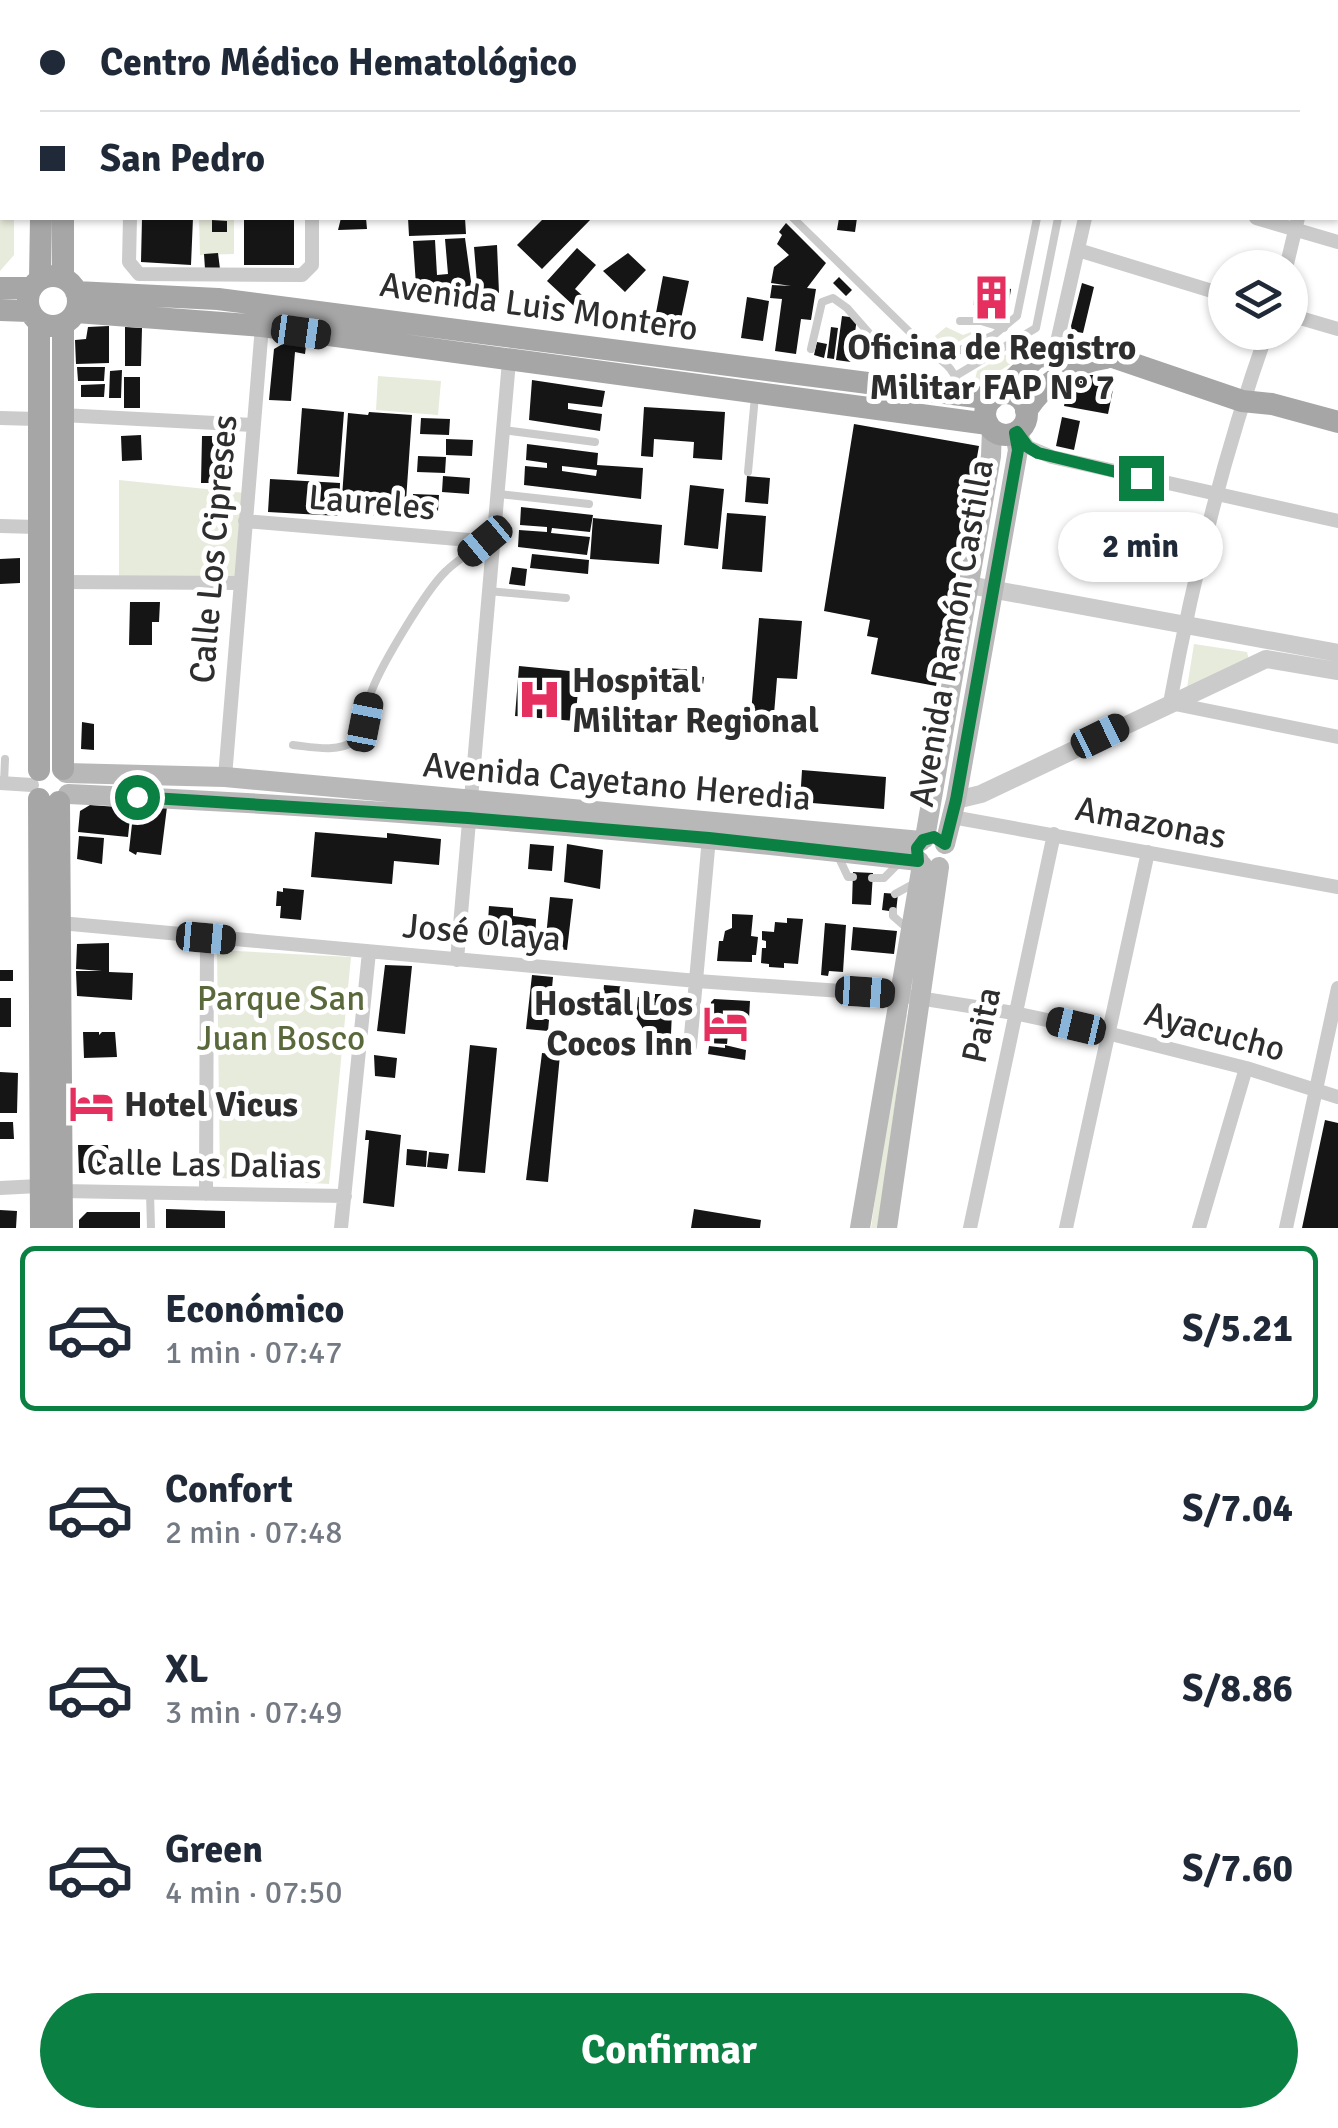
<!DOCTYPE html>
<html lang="es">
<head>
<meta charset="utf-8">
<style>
  :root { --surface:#fff; --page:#f6f6f7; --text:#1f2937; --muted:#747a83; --line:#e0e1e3; --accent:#0b8043 }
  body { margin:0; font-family:Signika,sans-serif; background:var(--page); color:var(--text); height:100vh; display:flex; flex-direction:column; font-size:38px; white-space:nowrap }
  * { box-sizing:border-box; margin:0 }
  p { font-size:32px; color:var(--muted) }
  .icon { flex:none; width:55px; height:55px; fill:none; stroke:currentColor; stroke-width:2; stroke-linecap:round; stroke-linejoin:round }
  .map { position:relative; height:1228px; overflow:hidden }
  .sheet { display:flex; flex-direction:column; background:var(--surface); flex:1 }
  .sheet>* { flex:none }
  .banner { position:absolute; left:0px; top:0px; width:1340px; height:220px; box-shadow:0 2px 8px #0004; display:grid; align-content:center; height:220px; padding:0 40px; background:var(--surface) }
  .fabs { position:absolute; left:1208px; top:250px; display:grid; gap:20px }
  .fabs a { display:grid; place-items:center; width:100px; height:100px; border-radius:50%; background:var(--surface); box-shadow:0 2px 8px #0004; font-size:50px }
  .end { position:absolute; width:45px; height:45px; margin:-22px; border:12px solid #0b8043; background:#fff; box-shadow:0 0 0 5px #fff }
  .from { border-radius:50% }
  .bubble { position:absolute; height:70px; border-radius:35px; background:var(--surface); box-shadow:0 2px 8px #0004; font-size:32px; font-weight:700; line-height:70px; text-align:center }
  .car { position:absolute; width:30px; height:60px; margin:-30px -15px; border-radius:12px; box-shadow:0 0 8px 2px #0007; background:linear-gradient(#222 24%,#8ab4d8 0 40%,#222 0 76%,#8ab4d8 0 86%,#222 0) }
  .banner b { display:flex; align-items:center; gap:35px; height:95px; font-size:38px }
  .banner b+b { border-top:2px solid var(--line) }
  .banner i { width:25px; height:25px; background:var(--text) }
  ul { padding:18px 0 0; list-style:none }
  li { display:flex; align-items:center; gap:30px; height:165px; margin:0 20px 15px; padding:0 20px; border:5px solid transparent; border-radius:15px }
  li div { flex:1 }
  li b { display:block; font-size:38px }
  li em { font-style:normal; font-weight:700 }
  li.on { border-color:var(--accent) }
  li>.icon { width:90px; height:90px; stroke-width:1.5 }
  .button { display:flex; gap:20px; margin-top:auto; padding:20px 40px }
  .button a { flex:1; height:115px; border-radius:60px; background:var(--accent); color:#fff; font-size:40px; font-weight:700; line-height:115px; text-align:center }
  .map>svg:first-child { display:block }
  .green { fill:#e7ebdb }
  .building { fill:#151515; fill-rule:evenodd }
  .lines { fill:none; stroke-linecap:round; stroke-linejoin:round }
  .service { stroke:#cbcbcb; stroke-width:8 }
  .minor { stroke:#cbcbcb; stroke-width:14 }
  .tertiary { stroke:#cbcbcb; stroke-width:18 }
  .secondary { stroke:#b8b8b8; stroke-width:20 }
  .primary { stroke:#a6a6a6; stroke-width:22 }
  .route { stroke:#0b8043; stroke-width:12 }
  .labels { text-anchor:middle; stroke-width:10; stroke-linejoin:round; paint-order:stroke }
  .street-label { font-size:35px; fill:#2e2e2e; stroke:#fff }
  .poi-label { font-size:35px; font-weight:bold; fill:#2e2e2e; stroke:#fff; text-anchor:start }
  .park-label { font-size:35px; fill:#5a693b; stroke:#fff }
</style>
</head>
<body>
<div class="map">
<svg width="1338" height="1228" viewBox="0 0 1338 1228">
  <rect width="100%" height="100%" fill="#fff"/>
  <path class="green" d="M0 0H15L2 2V218H14V255L0 271Z
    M199 218H234V254L200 255Z
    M946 327 963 335 982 328 958 342 941 346 935 336Z
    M1035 338 1015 361 981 383 975 380 977 371Z
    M378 376 441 381 438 415 376 410Z
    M119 480 245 493 237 577H119Z
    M1194 644 1247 652 1249 660 1187 688Z
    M217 950 351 957 329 1184 220 1178Z
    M901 1014 907 1015 878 1228H871Z"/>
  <path class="building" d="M142 218H193L191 265 141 262Z
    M244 218H294V265H244Z
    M341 218H366L367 229 338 230Z
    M408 218H465L466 234 409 236Z
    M544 218H592L542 269 517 245Z
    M839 218H857L855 232 837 230Z
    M212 220 227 221V232H212Z
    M786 223 826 263 807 288 816 289 811 320 801 319 796 354 775 351 782 299 770 298 772 285 791 286 771 283 774 267 789 255 777 244 782 235 779 232Z
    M465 238 473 296 417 300 413 241 435 240 437 275 448 274 445 239Z
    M497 245 499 293 478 295 474 247Z
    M577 248 596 265 575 289 583 296 574 306 547 281Z
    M218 253 220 269H205L204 254Z
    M628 253 646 270 625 292 603 271Z
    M663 276 689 281 681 319 656 313Z
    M839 277 852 290 846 296 833 283Z
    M977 280 1011 289 1007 314 978 309V305H973Z
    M1082 283 1094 287 1083 333 1072 331 1071 326Z
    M747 297 769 301 763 341 741 338Z
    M842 316 857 318 851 362 836 360Z
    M109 326V363L76 364 75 340 86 339 88 327Z
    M125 327 142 328 141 366H125Z
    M831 327 838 328 834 359 827 358Z
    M286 342 306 346 305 354 295 352 291 401 269 400 274 349Z
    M817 342 827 344 824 358 814 355Z
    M77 367H105L104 381H78Z
    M122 370 121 398H109L110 371Z
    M1089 375H1116L1108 414 1064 406 1069 381Z
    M124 377H140V408H124Z
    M532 380 605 391 602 407 568 403V409L602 414 600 431 529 420Z
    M105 384 104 397H81V385Z
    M644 407 725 412 722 460 693 458 694 442 654 439 653 457 641 456Z
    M302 408 344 412 339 477 297 474Z
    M369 412 412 415 405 515 387 513 386 517 341 511 348 413 368 415Z
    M1062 417 1080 421 1074 450 1056 446Z
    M421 418 450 419 449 435 420 434Z
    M854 424 979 446 936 686 871 674 878 638 867 636 870 620 824 611Z
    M141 435 142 460 122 461 121 436Z
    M202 436H219L217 483H201Z
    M446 439 473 440 472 456 446 455Z
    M527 444 598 453 597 465 643 468 641 499 524 485 525 466 547 468V463L526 460ZM562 466 597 470 596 476 562 471Z
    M418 456 446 457 445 473 417 472Z
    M443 476 470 478 469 494 442 492Z
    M747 476 770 478 768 504 745 502Z
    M270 479 340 483 339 516 268 512Z
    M690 485 724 489 718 549 684 545Z
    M413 494 439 495 438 511H412Z
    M521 507 593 515 590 532 552 528 551 533 590 537 587 555 518 547 519 530 547 532V527L520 525Z
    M727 513 766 516 762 572 722 569Z
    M593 518 662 525 659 564 590 559Z
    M532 554 589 560 588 574 530 568Z
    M20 558V583L0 584V559Z
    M512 567 527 569 525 586 509 584Z
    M130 602H160L159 622H152V645H129Z
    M759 618 802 621 797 679 777 678 774 714 751 713Z
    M519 666 580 672 575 721 515 716Z
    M667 668 696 670V676L704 677 703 685 666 682Z
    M82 722 94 724V750L81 749Z
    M802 770 886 777 884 809 800 802Z
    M90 805 131 808 128 837 78 832 80 811Z
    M134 806 167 807 161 855 137 852 136 855 129 851Z
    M315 832 387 838V833L441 839 439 865 394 861 392 884 311 877Z
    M79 836 104 838 102 864 77 859Z
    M530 844 554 846 552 871 528 869Z
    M567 844 603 850 600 889 564 882Z
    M853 872 873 873 871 905 852 904Z
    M283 888 304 890 301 920 280 918 281 906H276L277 891 283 892Z
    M884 893 898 894 896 912 882 910Z
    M550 897 573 899 567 950 545 947Z
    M489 906 513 908V916L536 919 535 944 511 942 512 934 499 933 498 939 487 938Z
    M732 914 753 915 751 936 758 937 756 955H752V962L717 961 719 941H723L725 931 732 928Z
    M787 918 803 919 798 964 784 963V968L769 967V964L761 963 762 948H766V941L762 940V931L774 932 775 922 787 923Z
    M825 923 846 925 843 972 829 971 828 976 821 975Z
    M853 927 897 931 894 954 851 950Z
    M109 943V972L133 973 132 1000 77 996 76 971H102L76 969 77 944Z
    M385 965 412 966 405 1034 377 1031Z
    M0 970H13V981H0Z
    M532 975 553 977 548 1031 526 1029Z
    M604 985 628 987 625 1019 601 1017Z
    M655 994H669L668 1011H672L671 1034H642V1027L636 1018 638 997 655 998Z
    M0 998H11V1027H0Z
    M714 999 750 1001 749 1019H743L742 1027 728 1034 727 1044 708 1043 711 1002Z
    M83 1032H99V1035L102 1032H115L117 1057 84 1058Z
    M470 1045 497 1048 485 1173 458 1171Z
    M725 1045 746 1050 745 1060 708 1054 709 1046 725 1048Z
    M542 1053 560 1055 548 1182 526 1180Z
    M374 1055 397 1058 395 1078 375 1076Z
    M0 1072 18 1073 17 1113H0Z
    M1325 1120 1338 1123V1228H1302Z
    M0 1122H13L14 1139H0Z
    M366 1130 401 1135 394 1207 363 1203 369 1140H365Z
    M78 1145H108L110 1173H79Z
    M407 1149 427 1151 426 1167 406 1165Z
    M429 1152 449 1154 447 1169 427 1167Z
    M166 1209 225 1211V1228H166Z
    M694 1209 761 1220 760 1228H691Z
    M0 1210 17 1211 16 1228H0Z
    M87 1212H140V1228H79V1220Z"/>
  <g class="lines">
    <path class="service" d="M558 0 561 2
      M982 0 997 2
      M877 2V0
      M1074 2V0
      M1093 2V0
      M793 218 930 352C947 364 957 371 959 393
      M960 321H981L1004 328
      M811 349 822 302 833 298 847 308 890 357
      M940 359 994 335 1017 316 1037 218
      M957 375 1036 328 1058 218
      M503 430 595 442
      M748 472 755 396
      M499 494 589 504
      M488 591 566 598
      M293 745C312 747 338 753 354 741 369 729 365 706 372 690 382 664 426 590 446 571 457 560 471 552 483 543
      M4 783 5 759
      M838 856 848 877H853
      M872 878H884L901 861
      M895 894 915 883
      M893 911V916L909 930
      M150 1193 151 1228"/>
    <path class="minor" d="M310 0V2
      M1188 0 1201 2
      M131 2V0
      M1125 2V0
      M1338 74V73
      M130 218 129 262 139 274 302 275 312 265V218
      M1256 218 1338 242
      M1078 250 1225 295
      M1286 268 1298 218
      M1290 315 1338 329
      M1267 332C1224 453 1193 577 1170 703L1338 737
      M1055 351 1085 218
      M62 415 253 425
      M0 418 37 419
      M1018 432 1028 447 1052 457 1338 521
      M245 521 493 542
      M0 526 37 527
      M61 582 240 583
      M225 777 262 326
      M0 783 32 785
      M952 817 1338 887
      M60 923 697 981 899 995 1014 1013 1107 1033 1246 1068 1338 1097
      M457 960 509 361
      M690 1046 709 838
      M0 1188 39 1186
      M62 1191 345 1196
      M206 1194 207 938
      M341 1228 369 952
      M970 1228 1054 834
      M1066 1228 1148 852
      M1199 1228 1246 1068
      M1286 1228 1338 988"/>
    <path class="tertiary" d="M969 585 1338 653
      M956 800 981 794 1266 659 1338 671"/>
    <path class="secondary" d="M66 773 225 777 921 841
      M68 794C352 806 636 829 919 861
      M925 838 991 456 992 429
      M945 844 956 800 1018 450 1015 433
      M860 1228 922 865
      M887 1228 939 867"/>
    <path class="primary" d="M44 2V0
      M63 2V0
      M28 301a25 25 0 1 1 50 0a25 25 0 1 1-50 0Z
      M63 278V218
      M40 279 41 218
      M0 288H31
      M76 292 218 299 992 399
      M0 310 29 311
      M76 312 262 326 988 424
      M39 322V770
      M985 414a21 21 0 1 1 42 0a21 21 0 1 1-42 0Z
      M994 397 1036 358 1070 347 1113 357 1242 401 1272 404 1338 422
      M1026 411C1046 382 1069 363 1105 358
      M63 769V324
      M39 799 41 1228
      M59 802 62 1228"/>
  </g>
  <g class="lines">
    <path class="route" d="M137 797 468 818 709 838 918 861 917 848 923 840 934 837 945 844 956 800 1018 450 1015 433 1017 432 1028 447 1038 453 1141 478"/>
  </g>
  <defs>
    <symbol id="building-bare" viewBox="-9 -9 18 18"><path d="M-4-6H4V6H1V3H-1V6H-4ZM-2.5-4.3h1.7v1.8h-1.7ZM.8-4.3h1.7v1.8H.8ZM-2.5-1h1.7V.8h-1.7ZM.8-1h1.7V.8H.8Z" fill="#e52f5f" stroke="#fff" stroke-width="2.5" paint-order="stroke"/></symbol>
    <symbol id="hospital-bare" viewBox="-9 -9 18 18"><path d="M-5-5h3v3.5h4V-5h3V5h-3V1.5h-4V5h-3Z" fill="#e52f5f" stroke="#fff" stroke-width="2.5" paint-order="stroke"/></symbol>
    <symbol id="hotel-bare" viewBox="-9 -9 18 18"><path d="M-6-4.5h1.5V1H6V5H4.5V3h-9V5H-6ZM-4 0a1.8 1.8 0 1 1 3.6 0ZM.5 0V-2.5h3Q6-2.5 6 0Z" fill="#e52f5f" stroke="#fff" stroke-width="2.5" paint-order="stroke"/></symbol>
  </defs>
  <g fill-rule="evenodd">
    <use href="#building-bare" x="960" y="266" width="63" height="63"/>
    <use href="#hospital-bare" x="508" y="668" width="63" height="63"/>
    <use href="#hotel-bare" x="694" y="992" width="63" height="63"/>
    <use href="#hotel-bare" x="60" y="1072" width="63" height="63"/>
  </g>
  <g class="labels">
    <g class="street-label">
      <text transform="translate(539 306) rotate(8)" y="12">Avenida Luis Montero</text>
      <text transform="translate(372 502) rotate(5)" y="12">Laureles</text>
      <text transform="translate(213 549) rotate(-85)" y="12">Calle Los Cipreses</text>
      <text transform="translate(951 633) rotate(-80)" y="12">Avenida Ramón Castilla</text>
      <text transform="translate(617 781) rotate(5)" y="12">Avenida Cayetano Heredia</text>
      <text transform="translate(1151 822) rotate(11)" y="12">Amazonas</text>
      <text transform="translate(482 932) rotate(5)" y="12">José Olaya</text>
      <text transform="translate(981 1025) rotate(-78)" y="12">Paita</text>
      <text transform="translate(1215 1031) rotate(15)" y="12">Ayacucho</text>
      <text transform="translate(204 1164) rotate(1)" y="12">Calle Las Dalias</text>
    </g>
    <g class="poi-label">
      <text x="992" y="359" text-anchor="middle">Oficina de Registro<tspan x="992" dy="40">Militar FAP N° 7</tspan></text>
      <text x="572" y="692">Hospital<tspan x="572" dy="40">Militar Regional</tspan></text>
      <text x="693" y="1015" text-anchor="end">Hostal Los<tspan x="693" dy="40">Cocos Inn</tspan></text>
      <text x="124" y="1116">Hotel Vicus</text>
    </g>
    <g class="park-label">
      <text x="281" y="1010">Parque San<tspan x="281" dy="40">Juan Bosco</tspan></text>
    </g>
  </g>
</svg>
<div class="fabs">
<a><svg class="icon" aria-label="layers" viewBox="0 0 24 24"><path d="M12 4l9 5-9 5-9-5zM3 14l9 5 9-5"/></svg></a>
</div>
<i class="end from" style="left:137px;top:797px"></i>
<i class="end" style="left:1141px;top:478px"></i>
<div class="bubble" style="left:1058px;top:512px;width:165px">2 min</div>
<i class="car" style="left:301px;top:332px;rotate:98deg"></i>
<i class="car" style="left:485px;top:541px;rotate:230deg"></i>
<i class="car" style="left:365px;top:722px;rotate:11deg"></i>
<i class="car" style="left:1100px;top:736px;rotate:64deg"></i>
<i class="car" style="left:206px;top:938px;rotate:95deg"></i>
<i class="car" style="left:865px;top:992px;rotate:94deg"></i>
<i class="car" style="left:1076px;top:1026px;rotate:283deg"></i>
<div class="banner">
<b><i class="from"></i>Centro Médico Hematológico</b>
<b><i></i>San Pedro</b>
</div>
</div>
<section class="sheet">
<ul>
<li class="on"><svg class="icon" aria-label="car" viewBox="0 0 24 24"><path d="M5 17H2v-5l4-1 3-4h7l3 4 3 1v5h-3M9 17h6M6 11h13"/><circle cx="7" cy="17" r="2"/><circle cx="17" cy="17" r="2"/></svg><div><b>Económico</b><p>1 min · 07:47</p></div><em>S/5.21</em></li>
<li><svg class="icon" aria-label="car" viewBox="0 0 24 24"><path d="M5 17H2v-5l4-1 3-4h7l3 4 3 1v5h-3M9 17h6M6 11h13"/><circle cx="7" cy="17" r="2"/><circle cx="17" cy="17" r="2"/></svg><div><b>Confort</b><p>2 min · 07:48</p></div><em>S/7.04</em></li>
<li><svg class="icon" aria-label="car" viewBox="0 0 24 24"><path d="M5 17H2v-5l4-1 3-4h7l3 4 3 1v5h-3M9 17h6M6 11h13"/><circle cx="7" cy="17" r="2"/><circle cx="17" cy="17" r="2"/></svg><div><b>XL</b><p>3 min · 07:49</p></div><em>S/8.86</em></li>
<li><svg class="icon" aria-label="car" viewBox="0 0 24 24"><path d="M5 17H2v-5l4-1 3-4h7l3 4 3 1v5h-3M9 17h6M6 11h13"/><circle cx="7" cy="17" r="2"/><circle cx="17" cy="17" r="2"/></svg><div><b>Green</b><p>4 min · 07:50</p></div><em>S/7.60</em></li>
</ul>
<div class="button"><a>Confirmar</a></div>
</section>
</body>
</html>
